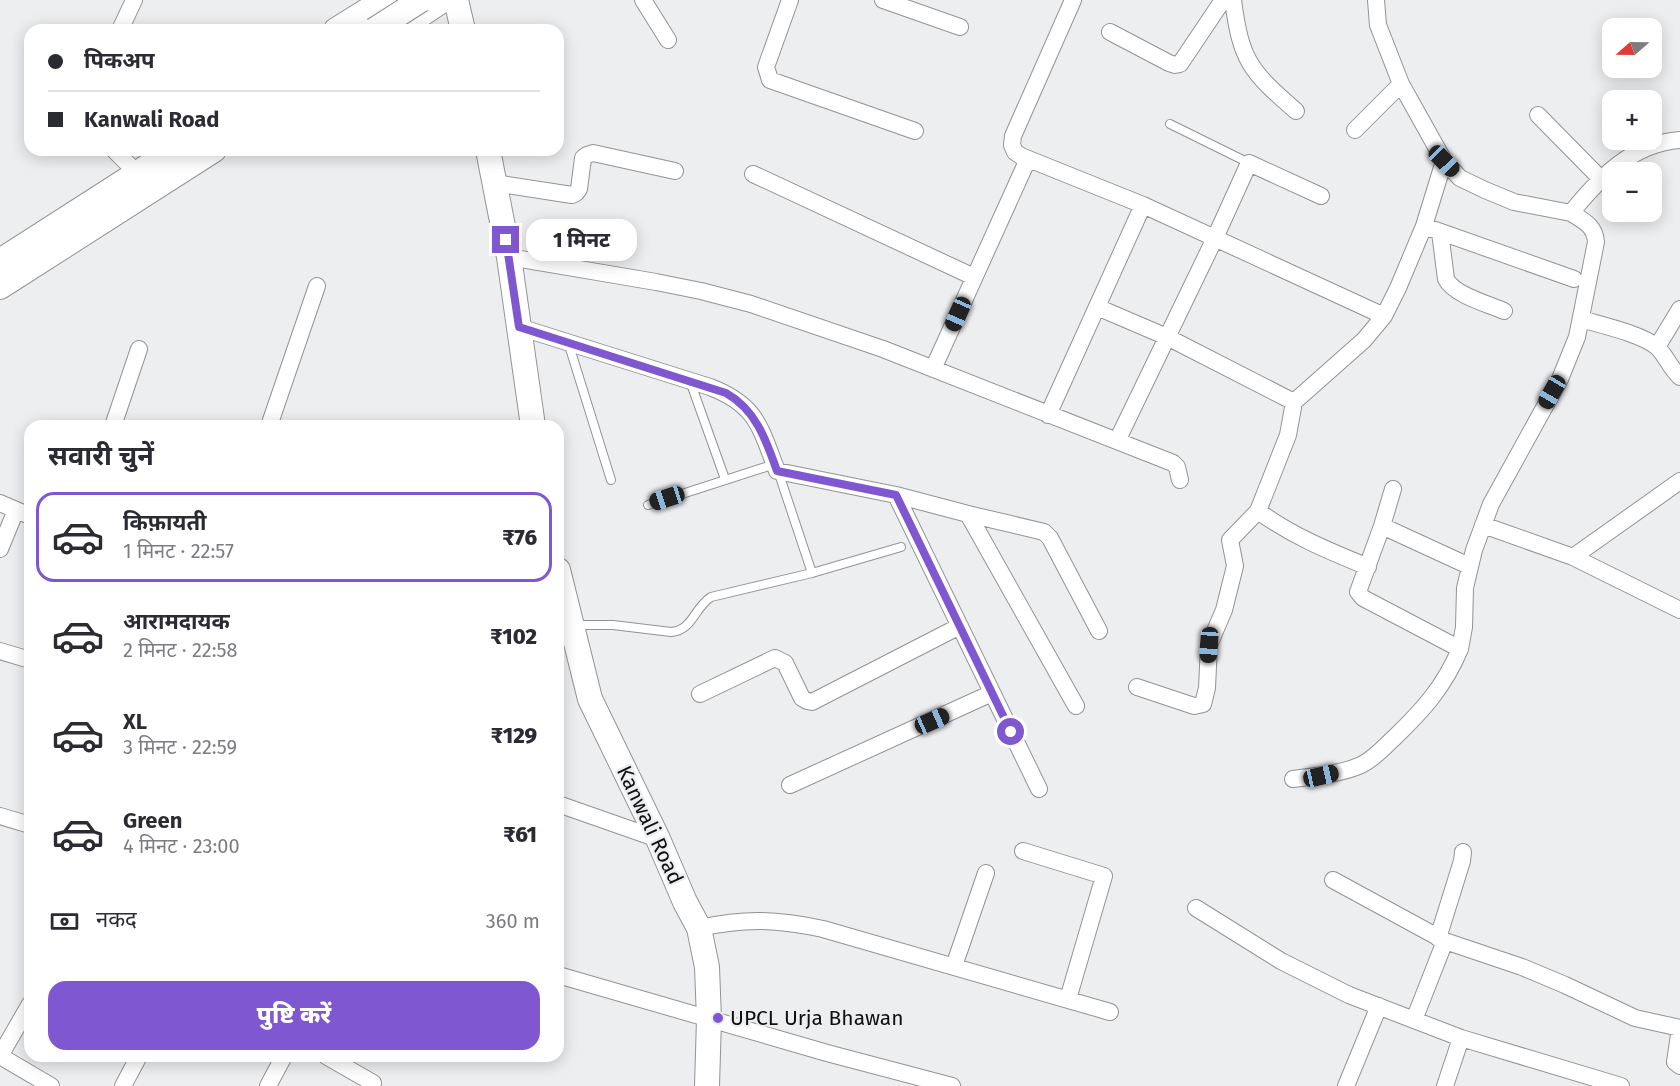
<!DOCTYPE html>
<html lang="hi">
<head>
<meta charset="utf-8">
<style>
  :root { --surface:#fff; --page:#f7f7f7; --text:#2b2b33; --muted:#7c7c81; --line:#e1e1e2; --accent:#7f58d1 }
  body { margin:0; font-family:"Fira Sans","Noto Sans Devanagari",sans-serif; background:var(--page); color:var(--text); height:100vh; display:flex; flex-direction:column; font-size:22px; white-space:nowrap }
  * { box-sizing:border-box; margin:0 }
  p { font-size:20px; color:var(--muted) }
  .icon { flex:none; width:33px; height:33px; fill:none; stroke:currentColor; stroke-width:2; stroke-linecap:round; stroke-linejoin:round }
  .map { position:relative; flex:1; overflow:hidden }
  .details { position:absolute; left:24px; top:420px; width:540px; height:642px; display:flex; flex-direction:column; background:var(--surface); border-radius:18px; box-shadow:0 3px 15px #0003 }
  .details>* { flex:none }
  .guide { position:absolute; left:24px; top:24px; width:540px; height:132px; border-radius:18px; box-shadow:0 3px 15px #0003; display:grid; align-content:center; height:132px; padding:0 24px; background:var(--surface) }
  .needle { width:39px; rotate:250deg }
  .buttons { position:absolute; left:1602px; top:18px; display:grid; gap:12px }
  .buttons a { display:grid; place-items:center; width:60px; height:60px; border-radius:12px; background:var(--surface); box-shadow:0 3px 15px #0003; font-size:30px }
  .end { position:absolute; width:27px; height:27px; margin:-14px; border:8px solid #7f58d1; background:#fff; box-shadow:0 0 0 3px #fff }
  .from { border-radius:50% }
  .bubble { position:absolute; height:42px; border-radius:18px; background:var(--surface); box-shadow:0 3px 15px #0003; font-size:20px; font-weight:800; line-height:42px; text-align:center }
  .car { position:absolute; width:18px; height:36px; margin:-18px -9px; border-radius:8px; box-shadow:0 0 4px 2px #0007; background:linear-gradient(#222 24%,#8ab4d8 0 40%,#222 0 76%,#8ab4d8 0 86%,#222 0) }
  .guide b { display:flex; align-items:center; gap:21px; height:57px; font-size:22px }
  .guide b+b { border-top:2px solid var(--line) }
  .guide i { width:15px; height:15px; background:var(--text) }
  ul { padding:0; list-style:none }
  li { display:flex; align-items:center; gap:18px; height:90px; margin:0 12px 9px; padding:0 12px; border:3px solid transparent; border-radius:18px }
  li div { flex:1 }
  li b { display:block; font-size:22px }
  li em { font-style:normal; font-weight:800 }
  li.current { border-color:var(--accent) }
  li>.icon { width:54px; height:54px; stroke-width:1.5 }
  h2 { padding:0 24px; font-size:27px; line-height:72px }
  .pay { display:flex; align-items:center; gap:15px; height:66px; padding:0 24px; font-size:22px }
  .pay p { margin-inline-start:auto }
  .primary-button { display:flex; gap:12px; margin-top:auto; padding:12px 24px }
  .primary-button a { flex:1; height:69px; border-radius:18px; background:var(--accent); color:#fff; font-size:24px; font-weight:800; line-height:69px; text-align:center }
  .map>svg:first-child { display:block }
  .lines { fill:none; stroke-linecap:round; stroke-linejoin:round }
  .lane-casing { stroke:#939395; stroke-width:10 }
  .street-casing { stroke:#939395; stroke-width:18 }
  .secondary-casing { stroke:#939395; stroke-width:26 }
  .lane { stroke:#fff; stroke-width:8 }
  .street { stroke:#fff; stroke-width:16 }
  .secondary { stroke:#fff; stroke-width:24 }
  .secondary-bridge-casing { stroke:#939395; stroke-width:26; stroke-linecap:butt }
  .secondary-bridge { stroke:#fff; stroke-width:24 }
  .route { stroke:#7f58d1; stroke-width:8 }
  .poi-dot { fill:#7f58d1; stroke:#edeef0; stroke-width:2 }
  .labels { text-anchor:middle; stroke-width:4.5; stroke-linejoin:round; paint-order:stroke }
  .street-label { font-size:21px; fill:#0f1010; stroke:#edeef0 }
  .poi-label { font-size:21px; fill:#0f1010; stroke:#edeef0; text-anchor:start }
</style>
</head>
<body>
<div class="map">
<svg width="1680" height="1086" viewBox="0 0 1680 1086">
  <rect width="100%" height="100%" fill="#edeef0"/>
  <g class="lines">
    <defs>
      <path id="lane" d="M1170 124 1249 163
        M568 342 611 480
        M690 381 725 479
        M778 471 812 573 901 547
        M648 505 775 464
        M575 625H613L671 632C693 630 694 608 711 597L812 573"/>
      <path id="street" d="M643 0 668 40
        M790 0 766 67 770 80 915 131
        M883 0 960 27
        M1073 0 1013 136 1012 145 1015 152 1021 156 1143 205 1384 316
        M1233 0C1241 61 1250 71 1296 111
        M1376 0 1378 25 1401 84 1444 161 1460 178 1485 190 1514 202 1571 213C1599 178 1633 143 1680 140
        M120 30 134 0
        M1110 32 1169 63 1175 65 1180 64 1223 0
        M1538 115 1601 179
        M1355 130 1401 84
        M114 150 130 166
        M753 174 974 277
        M494 183 572 195 576 193 579 189 583 158 587 155 593 153 675 171
        M1424 226 1574 279
        M1440 232 1446 279C1454 295 1488 304 1504 311
        M509 257 656 282 701 291 751 304 883 349 1173 463 1177 467 1180 480
        M1097 307 1167 337 1294 402
        M1581 319C1601 325 1642 334 1657 347 1665 354 1670 368 1680 377
        M519 327 710 387C757 405 760 427 777 471L896 495 968 514 1076 706
        M1657 347 1680 309
        M933 369 1028 159
        M1048 415 1143 205
        M113 426 139 349
        M269 426 317 286
        M1117 441 1215 238 1249 163 1321 196
        M1393 489 1382 526 1358 592 1363 598 1460 649 1464 627 1465 588 1474 550 1491 504 1560 379 1577 337 1596 242C1595 226 1584 221 1571 213
        M896 495 1039 789
        M0 503 30 516
        M968 514 1044 532 1050 538 1099 631
        M1483 525 1573 557 1680 610
        M1382 526 1469 566
        M0 549 16 510
        M1573 557 1680 481
        M1368 567C1329 551 1292 536 1258 511L1288 435 1294 402 1364 340 1384 316 1398 288 1424 226 1444 161
        M0 651 30 660
        M1137 687 1194 706 1203 704 1207 688 1209 645 1224 610 1235 566 1230 540 1258 511
        M700 694 775 658 785 663 802 698 807 701 812 702 960 626
        M1293 779C1316 776 1341 774 1361 765 1374 759 1384 747 1394 738 1423 710 1444 687 1460 649
        M790 785 992 693
        M558 804 658 839
        M0 816 30 825
        M1023 851 1104 876 1068 999
        M1333 880 1445 941 1414 1020
        M1196 908 1281 961 1349 995 1461 1038 1621 1086
        M699 928C746 918 776 919 823 929L1110 1012
        M1438 938 1462 861 1463 852
        M1445 941 1522 967 1565 985 1635 1018 1680 1028 1675 1062 1680 1066
        M954 966 986 873
        M558 975 827 1053 952 1086
        M0 1056 30 1004
        M0 1056 51 1086
        M326 1056 373 1083
        M123 1086 139 1056
        M268 1086 284 1056
        M1346 1086 1379 1006
        M1445 1086 1461 1038"/>
      <path id="secondary" d="M456 0 463 30
        M336 30 384 0
        M398 30 443 0
        M488 150 509 257 533 426
        M0 261 173 150
        M0 287 214 150
        M558 570 590 699 658 839 685 902 699 928 707 967 709 1019 707 1086"/>
    </defs>
    <use href="#lane" class="lane-casing"/>
    <use href="#street" class="street-casing"/>
    <use href="#secondary" class="secondary-casing"/>
    <use href="#lane" class="lane"/>
    <use href="#street" class="street"/>
    <use href="#secondary" class="secondary"/>
    <defs>
      <path id="secondary-bridge" d="M374 30 421 0"/>
    </defs>
    <use href="#secondary-bridge" class="secondary-bridge-casing"/>
    <use href="#secondary-bridge" class="secondary-bridge"/>
  </g>
  <g class="lines">
    <path class="route" d="M506 240 519 327 726 393C756 410 766 440 777 471L896 495 1011 732"/>
  </g>
  <circle class="poi-dot" cx="718" cy="1018" r="6"/>
  <g class="labels">
    <g class="street-label">
      <text transform="translate(650 825) rotate(65)" y="7">Kanwali Road</text>
    </g>
    <g class="poi-label">
      <text x="730" y="1025">UPCL Urja Bhawan</text>
    </g>
  </g>
</svg>
<div class="buttons">
<a><svg class="needle" viewBox="-14 -14 28 28"><path d="M0-13l5 13h-10z" fill="#e53935"/><path d="M0 13l5-13h-10z" fill="#7c7c81"/></svg></a>
<a>+</a>
<a>−</a>
</div>
<i class="end from" style="left:1011px;top:732px"></i>
<i class="end" style="left:506px;top:240px"></i>
<div class="bubble" style="left:526px;top:219px;width:111px">1 मिनट</div>
<i class="car" style="left:1444px;top:161px;rotate:136deg"></i>
<i class="car" style="left:958px;top:314px;rotate:204deg"></i>
<i class="car" style="left:1552px;top:392px;rotate:210deg"></i>
<i class="car" style="left:667px;top:498px;rotate:252deg"></i>
<i class="car" style="left:1209px;top:645px;rotate:184deg"></i>
<i class="car" style="left:932px;top:721px;rotate:66deg"></i>
<i class="car" style="left:1321px;top:776px;rotate:77deg"></i>
<div class="guide">
<b><i class="from"></i>पिकअप</b>
<b><i></i>Kanwali Road</b>
</div>
<section class="details">
<h2>सवारी चुनें</h2>
<ul>
<li class="current"><svg class="icon" aria-label="car" viewBox="0 0 24 24"><path d="M5 17H2v-5l4-1 3-4h7l3 4 3 1v5h-3M9 17h6M6 11h13"/><circle cx="7" cy="17" r="2"/><circle cx="17" cy="17" r="2"/></svg><div><b>किफ़ायती</b><p>1 मिनट · 22:57</p></div><em>₹76</em></li>
<li><svg class="icon" aria-label="car" viewBox="0 0 24 24"><path d="M5 17H2v-5l4-1 3-4h7l3 4 3 1v5h-3M9 17h6M6 11h13"/><circle cx="7" cy="17" r="2"/><circle cx="17" cy="17" r="2"/></svg><div><b>आरामदायक</b><p>2 मिनट · 22:58</p></div><em>₹102</em></li>
<li><svg class="icon" aria-label="car" viewBox="0 0 24 24"><path d="M5 17H2v-5l4-1 3-4h7l3 4 3 1v5h-3M9 17h6M6 11h13"/><circle cx="7" cy="17" r="2"/><circle cx="17" cy="17" r="2"/></svg><div><b>XL</b><p>3 मिनट · 22:59</p></div><em>₹129</em></li>
<li><svg class="icon" aria-label="car" viewBox="0 0 24 24"><path d="M5 17H2v-5l4-1 3-4h7l3 4 3 1v5h-3M9 17h6M6 11h13"/><circle cx="7" cy="17" r="2"/><circle cx="17" cy="17" r="2"/></svg><div><b>Green</b><p>4 मिनट · 23:00</p></div><em>₹61</em></li>
</ul>
<div class="pay"><svg class="icon" aria-label="cash" viewBox="0 0 24 24"><path d="M3 7h18v10H3z"/><circle cx="12" cy="12" r="2"/></svg>नकद<p>360 m</p></div>
<div class="primary-button"><a>पुष्टि करें</a></div>
</section>
</div>
</body>
</html>
